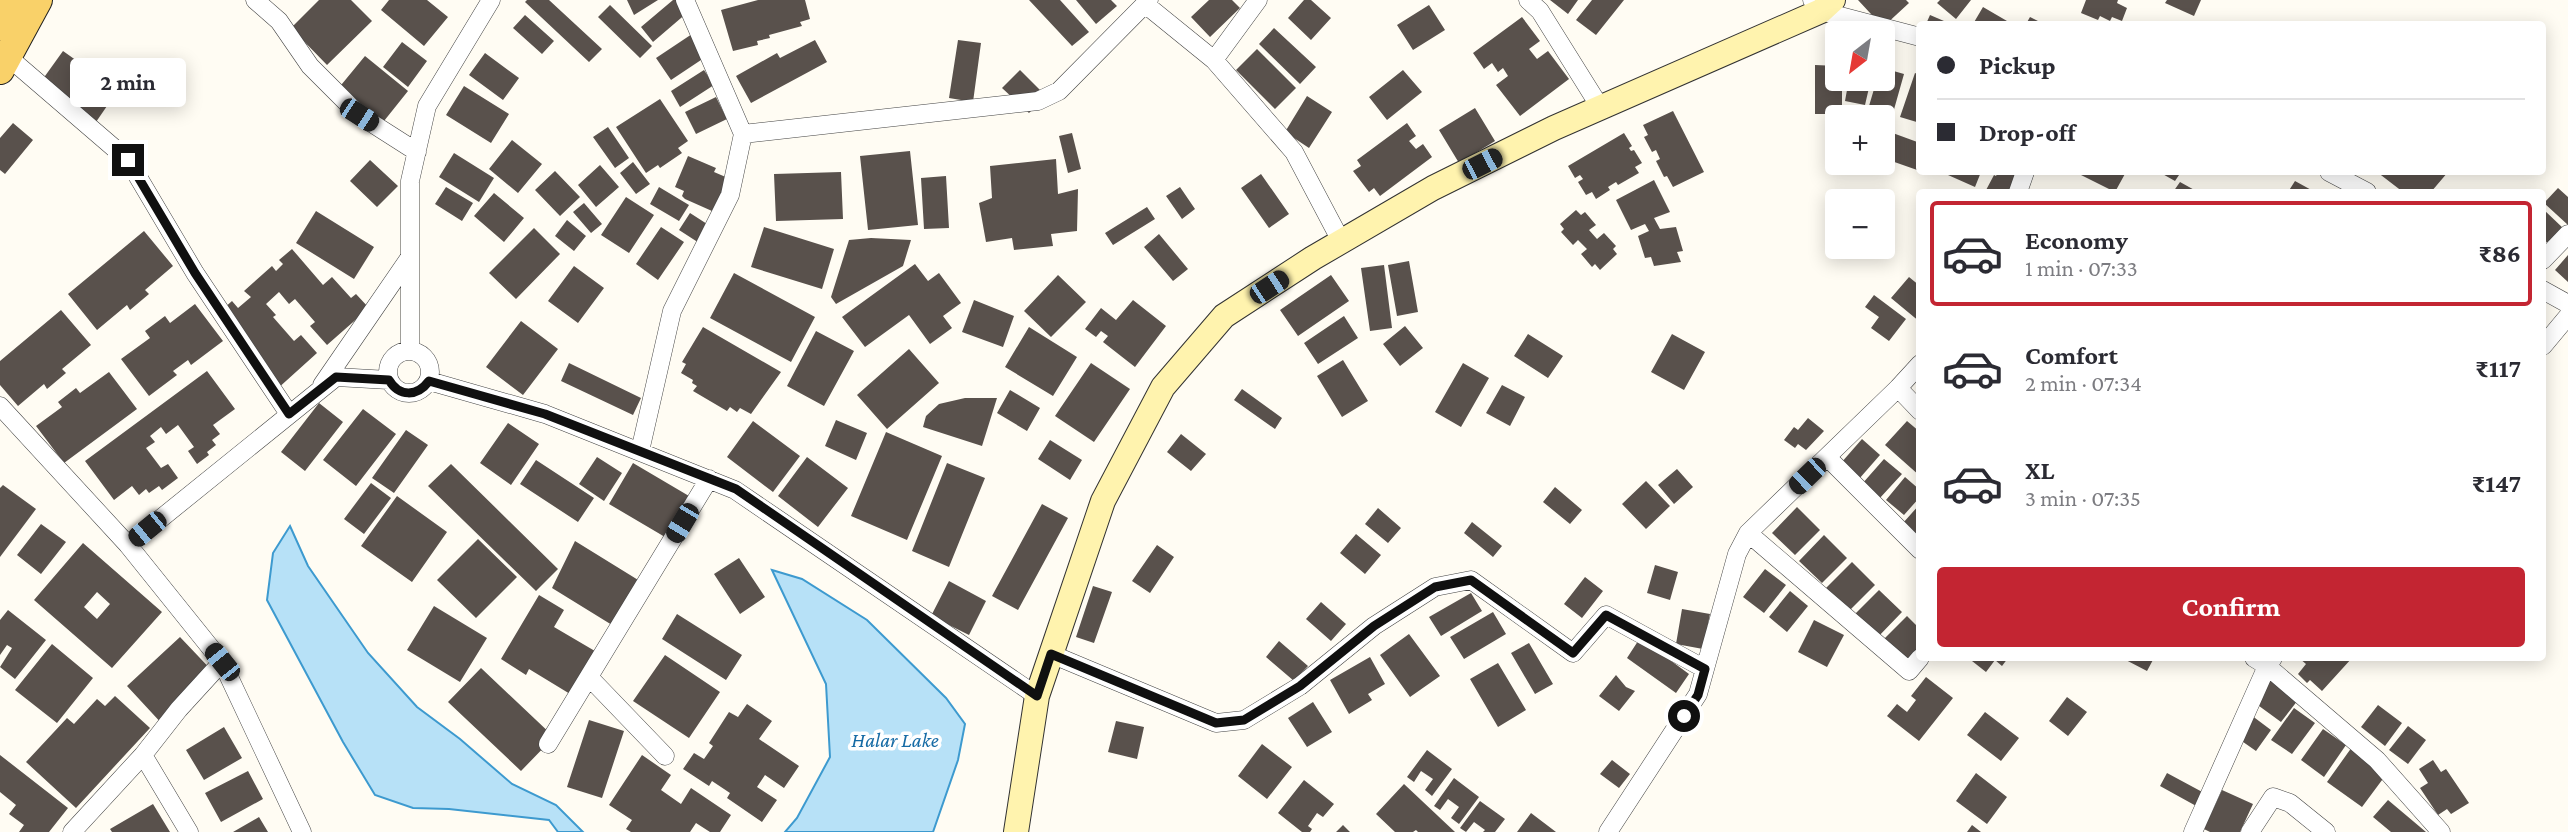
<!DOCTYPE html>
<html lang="en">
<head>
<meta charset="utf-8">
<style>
  :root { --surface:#fff; --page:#f7f7f7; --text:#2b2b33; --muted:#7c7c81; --line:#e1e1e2; --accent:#c32532 }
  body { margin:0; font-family:"Crimson Pro",serif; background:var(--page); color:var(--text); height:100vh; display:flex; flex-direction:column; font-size:26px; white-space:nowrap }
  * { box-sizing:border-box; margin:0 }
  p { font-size:23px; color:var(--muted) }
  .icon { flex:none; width:38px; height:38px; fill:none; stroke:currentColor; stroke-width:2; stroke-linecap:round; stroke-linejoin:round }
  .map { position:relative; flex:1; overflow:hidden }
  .side { position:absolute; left:1916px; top:189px; width:630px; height:472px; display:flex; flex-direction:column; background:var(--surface); border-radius:7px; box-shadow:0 4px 18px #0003 }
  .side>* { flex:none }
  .top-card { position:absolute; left:1916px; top:21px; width:630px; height:154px; border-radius:7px; box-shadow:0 4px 18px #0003; display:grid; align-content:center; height:154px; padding:0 21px; background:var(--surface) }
  .needle { width:46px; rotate:211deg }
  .buttons { position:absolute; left:1825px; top:21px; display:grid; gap:14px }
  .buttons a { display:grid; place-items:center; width:70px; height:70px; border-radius:7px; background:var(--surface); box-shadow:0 4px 18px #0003; font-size:35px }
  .end { position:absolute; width:32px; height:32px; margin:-16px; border:9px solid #101010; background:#fff; box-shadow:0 0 0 4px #fff }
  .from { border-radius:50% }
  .bubble { position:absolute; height:49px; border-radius:7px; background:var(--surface); box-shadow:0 4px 18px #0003; font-size:23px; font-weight:700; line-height:49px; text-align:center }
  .car { position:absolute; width:21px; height:42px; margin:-21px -10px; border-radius:9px; box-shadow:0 0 5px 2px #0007; background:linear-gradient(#222 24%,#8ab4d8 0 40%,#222 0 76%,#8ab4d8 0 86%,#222 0) }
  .top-card b { display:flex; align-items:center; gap:24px; height:66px; font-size:26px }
  .top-card b+b { border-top:2px solid var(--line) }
  .top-card i { width:18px; height:18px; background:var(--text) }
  ul { padding:12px 0 0; list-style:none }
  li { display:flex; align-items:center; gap:21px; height:105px; margin:0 14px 10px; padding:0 7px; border:4px solid transparent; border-radius:7px }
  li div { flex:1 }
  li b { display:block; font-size:26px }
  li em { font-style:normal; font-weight:700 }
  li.active { border-color:var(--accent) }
  li>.icon { width:63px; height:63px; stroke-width:1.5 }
  .cta { display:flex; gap:14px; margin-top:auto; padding:14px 21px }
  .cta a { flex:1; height:80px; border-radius:7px; background:var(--accent); color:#fff; font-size:28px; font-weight:700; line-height:80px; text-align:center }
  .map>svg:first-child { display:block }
  .water { fill:#b7e1f7; stroke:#3d9acf; stroke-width:2 }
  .building { fill:#59514c; fill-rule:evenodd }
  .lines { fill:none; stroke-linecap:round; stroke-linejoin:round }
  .street-casing { stroke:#434343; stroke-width:19 }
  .secondary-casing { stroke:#323232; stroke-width:26 }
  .primary-casing { stroke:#212121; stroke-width:30 }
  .street { stroke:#fff; stroke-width:18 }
  .secondary { stroke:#fff3ae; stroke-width:24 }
  .primary { stroke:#f9d169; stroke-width:28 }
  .route { stroke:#101010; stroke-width:9 }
  .labels { text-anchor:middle; stroke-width:7; stroke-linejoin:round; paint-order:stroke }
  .water-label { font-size:21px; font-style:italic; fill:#166ba5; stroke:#fff }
</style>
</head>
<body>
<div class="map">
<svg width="2568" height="832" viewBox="0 0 2568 832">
  <rect width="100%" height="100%" fill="#fffcf3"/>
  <path class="water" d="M290 526 308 566 368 653 417 707 460 739 512 784 556 805 583 832H558L549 820 449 809 413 808 375 795 343 742 267 600 273 553Z
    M772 570 802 579 867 620 946 698 965 724 958 760 933 832H785L797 818 830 757 826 684Z"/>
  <path class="building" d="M319 0H351L372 21 327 65 291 28Z
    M389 0H427L448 17 424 46 381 10Z
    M527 0H549L602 49 589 62 525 2Z
    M627 0H658L634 15Z
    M673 0H678L688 12 653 42 641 27Z
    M758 0H805L810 19 800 22 802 26 769 35 770 38 757 41 758 45 733 51 721 10Z
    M1029 0H1060L1089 32 1072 46Z
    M1076 0H1111L1117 6 1096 24Z
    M1209 0H1232L1240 8 1210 37 1191 17Z
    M1304 0H1311L1331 18 1311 40 1288 18Z
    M1550 0H1578L1568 14Z
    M1592 0H1624L1596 35 1576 20Z
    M1858 0H1906L1909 3 1883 27Z
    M1940 0H1971L1956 19 1937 3Z
    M2086 0H2118L2117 3 2127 8 2122 21 2112 17 2110 21 2100 16 2098 20 2081 13Z
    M2167 0H2201L2194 16 2165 3Z
    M610 5 652 46 640 58 598 17Z
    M1429 5 1445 30 1413 50 1397 25Z
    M1983 7 2007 21 2005 24H1973Z
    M525 15 554 41 542 54 513 28Z
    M1930 15 1951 24H1926Z
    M1522 17 1540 41 1529 49 1537 59 1548 51 1569 79 1520 116 1496 85 1508 76 1503 68 1498 72 1492 63 1484 69 1473 53Z
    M2030 17 2044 24H2026Z
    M1274 28 1316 67 1300 84 1259 44Z
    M692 34 707 56 671 80 656 58Z
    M815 40 827 62 751 103 736 76 777 53 780 58Z
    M958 40 981 43 973 102 949 98Z
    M402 42 427 61 408 87 383 67Z
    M1257 49 1296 88 1275 109 1236 70Z
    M63 51 118 90 96 122 40 83Z
    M485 53 519 78 503 100 469 75Z
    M365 56 408 91 380 126 337 90Z
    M1815 65 1838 66V79H1842V114H1815Z
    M1883 68 1904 74 1893 113 1869 106 1877 79H1883Z
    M704 70 714 85 680 107 671 91Z
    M1020 70 1046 96 1029 113 1002 88Z
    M1403 70 1422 92 1387 120 1369 97Z
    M1915 73 1920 75V123L1900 117Z
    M1849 79H1871L1865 105 1845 101Z
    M464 86 509 114 491 143 446 115Z
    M1307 96 1332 112 1309 148 1285 132Z
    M716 97 727 119 696 134 685 112Z
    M660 99 688 141 678 148 682 153 660 168 658 165 646 173 616 127Z
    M1475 108 1495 141 1459 163 1439 130Z
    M1673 111 1704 172 1673 187 1667 176 1664 177 1656 161 1660 159 1656 150 1652 152 1644 137 1648 135 1643 125Z
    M13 123 33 140 5 174 0 170V138Z
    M1407 123 1416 136 1409 141 1416 149 1423 144 1432 157 1380 196 1374 188 1369 192 1353 171 1361 166 1357 160Z
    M608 127 629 158 615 168 593 137Z
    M1890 132 1920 143V171L1883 158Z
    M1072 133 1081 169 1068 173 1059 136Z
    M1624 133 1632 146 1629 148 1631 151 1634 150 1642 163 1635 167 1639 173 1618 185 1616 182 1608 187 1610 190 1596 199 1592 192 1586 195 1578 182 1583 179 1580 175 1575 178 1568 166Z
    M512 140 542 164 518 193 489 169Z
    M910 151 918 225 868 230 860 156Z
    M454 153 494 178 479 202 439 177Z
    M688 156 716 168 714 172 735 181 721 215 685 199 682 196 684 191 675 187Z
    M1056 159 1058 194 1078 189 1077 231 1051 234 1053 246 1014 250 1012 238 986 242 979 203 992 198 990 166Z
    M370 160 398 186 377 207 350 181Z
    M633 162 650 184 636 194 620 173Z
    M600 165 619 187 596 207 578 185Z
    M555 171 580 197 560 216 535 190Z
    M841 172 843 219 776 221 774 174Z
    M1949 172H1981L1975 187 1948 175Z
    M1998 172H2009L2027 180 2013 192H1985L1994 175 1996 176Z
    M2075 172H2126L2115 192Z
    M2159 172H2181L2175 181Z
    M2377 172H2448L2431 192H2403Z
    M1261 174 1289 214 1269 228 1241 188Z
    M946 176 949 228 924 229 921 178Z
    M1654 180 1670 212 1654 218 1660 229 1676 227 1683 251 1677 252 1681 262 1654 266 1651 257 1645 258 1638 236 1649 231 1645 224 1631 230 1616 200Z
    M2295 181 2315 192H2288Z
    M2180 182 2198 192H2173Z
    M446 187 473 203 462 221 435 204Z
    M659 187 689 205 679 221 650 204Z
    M1180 187 1195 209 1182 219 1166 196Z
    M2558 188 2568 197V225L2544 203Z
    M494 193 524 218 504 242 474 216Z
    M626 197 654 215 629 253 601 235Z
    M584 203 602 224 591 233 573 212Z
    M1147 207 1155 219 1113 245 1105 233Z
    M2543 209 2564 229 2550 245 2543 239Z
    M1576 210 1581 215 1585 212 1596 225 1589 230 1597 239 1604 233 1616 246 1613 249 1617 254 1600 270 1595 264 1592 267 1581 254 1587 249 1578 240 1573 245 1561 232 1564 229 1560 224Z
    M316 211 374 247 354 279 296 243Z
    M690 213 721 233 710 250 679 230Z
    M567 220 586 236 574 251 555 236Z
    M661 227 684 242 658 280 636 264Z
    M764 227 834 249 822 289 751 267Z
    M534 228 560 254 516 299 489 273Z
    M144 231 173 266 145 290 149 294 130 310 127 305 97 330 68 294Z
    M1159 234 1188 269 1173 281 1144 247Z
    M871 238 911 240 903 266 836 304 831 297 849 240Z
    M292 249 323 285 332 277 351 298 356 294 369 308 327 345 310 326 315 322 295 299 289 304 279 292 266 304 276 315 273 317 294 341 301 335 317 353 276 390 223 309 232 301 238 308 251 297 244 291 272 266 276 271 283 264 279 260Z
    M2568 255V282L2555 270Z
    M1409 261 1418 312 1397 316 1388 265Z
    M915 264 928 281 939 273 961 303 943 316 952 328 930 344 909 315 865 347 842 317Z
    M1384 265 1392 328 1370 331 1361 268Z
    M574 266 604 288 578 323 548 301Z
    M734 273 815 317 791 362 710 318Z
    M1058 275 1086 302 1051 337 1024 311Z
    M1331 275 1349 301 1298 336 1280 310Z
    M1909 277 1920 286V322L1891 298Z
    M1874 295 1906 319 1889 341 1871 328 1879 317 1865 307Z
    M974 300 1014 316 1003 347 962 332Z
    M1133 300 1166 326 1135 367 1103 342 1108 336 1101 331 1096 337 1085 329 1101 308 1116 320Z
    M195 304 223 341 191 365 188 360 173 371 177 375 149 396 121 359 150 338 145 331 165 316 170 323Z
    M61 310 91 345 62 369 66 373 47 389 44 384 18 406 0 385V361Z
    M1344 316 1358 338 1318 364 1304 343Z
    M521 321 558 349 523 395 486 367Z
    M1405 326 1423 348 1400 366 1383 344Z
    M703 327 781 372 751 414 740 408 737 412 730 407 727 411 693 391 697 386 692 383 693 380 681 373 686 364 682 362Z
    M1029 327 1077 357 1053 396 1005 367Z
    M816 331 854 351 824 406 787 386Z
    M1528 334 1563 356 1548 378 1514 356Z
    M1672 334 1705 352 1684 390 1651 372Z
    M909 349 939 383 887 429 857 395Z
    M1343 360 1368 401 1342 417 1317 376Z
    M569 363 641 398 633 415 561 381Z
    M1091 363 1130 389 1094 442 1055 416Z
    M1463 363 1489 378 1461 427 1435 412Z
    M207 371 235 409 213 425 220 434 212 440 216 445 207 452 209 455 197 464 188 451 194 447 178 425 166 434 161 427 150 436 155 442 146 448 161 468 168 464 178 478 162 490 159 486 149 493 146 489 139 495 132 486 114 500 85 461Z
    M109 372 137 409 64 463 36 426 62 407 58 402 76 388 80 393Z
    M1502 385 1525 397 1510 426 1486 413Z
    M1242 389 1282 418 1275 429 1234 400Z
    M1010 390 1040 408 1027 431 997 413Z
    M965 398H997L982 446 923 427 926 416 939 404Z
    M319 403 343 422 305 471 281 452Z
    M363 409 396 434 356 486 323 460Z
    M1808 418 1824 431 1806 450 1798 444 1795 448 1784 440 1794 427 1798 430Z
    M836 420 867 433 856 460 825 446Z
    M753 421 800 456 773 492 727 457Z
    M1907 421 1920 432V476L1885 445Z
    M508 423 539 444 511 485 480 463Z
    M406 430 428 445 394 493 372 478Z
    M886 432 942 456 907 540 851 516Z
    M1181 434 1206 454 1191 471 1167 452Z
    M1862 439 1880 455 1859 479 1841 463Z
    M1050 440 1082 460 1070 480 1038 459Z
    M597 457 622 473 604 501 579 484Z
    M807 457 848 488 818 527 778 496Z
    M1884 459 1902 474 1879 499 1862 484Z
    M536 460 594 498 578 522 520 484Z
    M633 463 689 496 665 537 609 504Z
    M947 463 985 478 949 567 912 551Z
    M451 464 558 569 536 591 428 486Z
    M1677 469 1693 487 1674 504 1658 485Z
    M1905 477 1920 490V497L1904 515 1886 500Z
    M1646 481 1670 506 1646 529 1622 504Z
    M371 483 391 498 364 534 344 519Z
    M3 485 36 509 0 557V488Z
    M1555 487 1582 510 1570 524 1543 502Z
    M397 496 447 532 412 582 361 546Z
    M1042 504 1068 518 1018 610 992 596Z
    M1920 504V537L1903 523Z
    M1797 507 1820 530 1795 555 1772 533Z
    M1378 508 1401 528 1388 543 1365 524Z
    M1472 522 1502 546 1493 557 1464 533Z
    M41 524 66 542 41 574 17 555Z
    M1356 534 1381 555 1365 574 1340 553Z
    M1824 535 1847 558 1822 583 1799 561Z
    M478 539 517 577 476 618 437 580Z
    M575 541 643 583 612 625 552 588Z
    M83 543 162 612 112 668 34 600ZM97 592 110 604 97 619 84 607Z
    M1157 545 1174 557 1150 593 1132 581Z
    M739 558 765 597 740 614 714 574Z
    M1852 562 1875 585 1850 610 1826 588Z
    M1655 565 1678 572 1670 600 1647 593Z
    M1765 569 1786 585 1764 613 1743 597Z
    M1585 577 1603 591 1582 618 1564 604Z
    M949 581 986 601 969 635 931 616Z
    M1093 586 1112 592 1094 643 1076 637Z
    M1879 590 1902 612 1877 638 1854 615Z
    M1790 591 1808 606 1787 632 1769 617Z
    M1471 593 1482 611 1441 636 1429 617Z
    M539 595 564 610 554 627 600 654 575 697 529 669 526 675 501 659Z
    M1321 602 1346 624 1331 641 1306 619Z
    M434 606 487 638 460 682 407 650Z
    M1682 609 1710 614 1703 649 1676 644Z
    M8 610 46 640 15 679 0 667 12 648 7 645 0 655V620Z
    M1493 612 1506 634 1464 659 1450 637Z
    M677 614 742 655 726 680 662 639Z
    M1907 616 1920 629V649L1904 664 1881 642Z
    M1814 620 1844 635 1827 667 1798 652Z
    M1409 634 1440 676 1410 697 1380 655Z
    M180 637 218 677 164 726 127 686Z
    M1640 638 1689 674 1676 693 1627 658Z
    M1279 641 1308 666 1294 681 1266 657Z
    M1529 643 1553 684 1535 694 1511 653Z
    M52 644 93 678 57 723 15 690Z
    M665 655 720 692 689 738 633 701Z
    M1370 657 1385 684 1368 694 1372 700 1349 714 1330 680Z
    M1975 658H2008L2002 666 1995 660 1986 672 1972 661Z
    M2122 658H2154L2147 671Z
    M2299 658H2352L2322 691 2310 680 2307 683 2298 674 2306 664Z
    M1498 663 1526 710 1498 727 1470 679Z
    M481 668 554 737 521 771 448 702Z
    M1616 675 1626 687 1635 691 1619 711 1599 696Z
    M1926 677 1953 698 1919 741 1887 716 1897 704 1907 712 1916 700 1911 696Z
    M2268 678 2298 700 2281 722 2255 703Z
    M115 696 150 728 76 808 26 762 67 718 74 724 97 699 105 706Z
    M2067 697 2087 712 2068 736 2049 721Z
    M1313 702 1332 732 1307 747 1288 718Z
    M747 704 772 721 759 739 799 766 784 788 765 775 757 787 777 800 762 822 727 798 730 793 712 781 709 786 683 769 694 753 704 759 713 746 709 743 729 712 738 717Z
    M2378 705 2402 723 2385 746 2361 727Z
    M2294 708 2315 723 2292 754 2271 740Z
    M1985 712 2019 738 2001 761 1967 735Z
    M2251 715 2271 730 2256 751 2236 737Z
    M589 720 624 731 602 798 567 787Z
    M1116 721 1144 727 1137 759 1108 752Z
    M2408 726 2426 740 2408 764 2389 750Z
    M224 727 242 758 204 780 186 750Z
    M2323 729 2346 745 2324 777 2301 760Z
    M1262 744 1292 767 1267 799 1238 776Z
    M2352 747 2388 772 2362 807 2327 782Z
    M1427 750 1452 769 1432 796 1425 790 1433 779 1421 771 1414 782 1407 777Z
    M0 755 68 808 49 832H19L24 825 9 814 16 805 0 792Z
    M642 755 671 775 661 790 681 804 691 788 731 815 720 832H710L696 823 690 832H631L626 829 632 820 609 805Z
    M1612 760 1630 774 1619 788 1600 774Z
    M2433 760 2441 772 2446 769 2469 803 2451 814 2447 809 2438 815 2420 788 2428 783 2419 769Z
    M248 771 263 799 221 822 205 793Z
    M1976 773 2007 797 1987 824 1956 801Z
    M2167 773 2206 794 2198 807 2160 786Z
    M1454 778 1479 797 1459 824 1451 818 1459 807 1448 799 1440 810 1434 806Z
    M1304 780 1334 804 1323 817 1317 813 1308 826 1312 829 1310 832H1302L1278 813Z
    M1404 784 1455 832H1418L1416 830 1413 832H1395L1376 814Z
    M2222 790 2253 804 2240 832H2210L2204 829Z
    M2388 800 2426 832H2391L2373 817Z
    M1480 801 1505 819 1495 832H1483L1485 830 1474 822 1466 832 1460 828Z
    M153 804 170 832H112L110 829Z
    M1531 813 1556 832H1517Z
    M259 817 268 832H233Z
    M1343 825 1350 832H1336Z
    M1972 825 1981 832H1967Z"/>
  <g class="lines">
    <defs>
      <path id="street" d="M255 0 279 21 310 66 359 115 417 152
        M1528 0 1540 11 1600 107
        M1812 0 1821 11 1920 37
        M1145 4 1214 60 1294 152 1341 241
        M7 56 128 160 195 273 289 414
        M1214 60 1258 0
        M743 134 1038 101 1059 91 1149 0
        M2329 172 2367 192
        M2018 192 2025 172
        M2543 260 2568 234
        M2543 290 2568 304
        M2543 346 2568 316
        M388 372a21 21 0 1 1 42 0a21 21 0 1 1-42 0Z
        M410 351V181L427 106 491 0
        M429 381 545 414 735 490 1037 696
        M322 385 410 257
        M1898 388 1920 411
        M0 406 128 545 222 662 302 832
        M640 451 672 311 730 195 743 134 685 0
        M1827 457 1920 550
        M1748 533 1909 671 1920 658
        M128 545 336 377 389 380
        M1051 654 1216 723 1244 720 1300 686 1374 626 1435 587 1471 580 1573 653 1606 615 1705 669
        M2254 658 2267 666 2377 760 2441 832
        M589 677 665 756
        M548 744 709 479
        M72 832 143 755
        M189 832 143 755 179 709 222 662
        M1608 832 1698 694 1737 554 1748 533 1898 388 1920 364
        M2193 832 2267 666 2273 658
        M2250 832 2273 797 2290 803 2326 832"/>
      <path id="secondary" d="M1016 832 1037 696 1103 501 1163 387 1224 316 1313 258 1433 188 1554 128 1821 11 1833 0"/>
      <path id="primary" d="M0 26 13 0
        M0 70 38 0"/>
    </defs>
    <use href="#street" class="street-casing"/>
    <use href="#secondary" class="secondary-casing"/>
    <use href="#primary" class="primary-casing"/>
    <use href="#street" class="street"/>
    <use href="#secondary" class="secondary"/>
    <use href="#primary" class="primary"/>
  </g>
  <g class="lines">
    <path class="route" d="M128 160 195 273 289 414 336 377 389 380C399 397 417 397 429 381L545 414 736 489 1037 696 1051 654 1216 723 1244 720 1300 686 1374 626 1435 587 1471 580 1573 653 1606 615 1705 669 1698 695 1684 716"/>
  </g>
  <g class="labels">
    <g class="water-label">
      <text x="895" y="747">Halar Lake</text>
    </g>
  </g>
</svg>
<div class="buttons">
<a><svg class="needle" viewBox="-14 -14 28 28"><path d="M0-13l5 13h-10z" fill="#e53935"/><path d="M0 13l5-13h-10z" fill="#7c7c81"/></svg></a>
<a>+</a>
<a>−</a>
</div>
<i class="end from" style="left:1684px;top:716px"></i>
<i class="end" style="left:128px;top:160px"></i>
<div class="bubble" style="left:70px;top:58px;width:116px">2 min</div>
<i class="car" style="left:359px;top:115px;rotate:123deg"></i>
<i class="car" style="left:1482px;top:164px;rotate:63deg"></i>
<i class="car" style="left:1269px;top:287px;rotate:57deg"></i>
<i class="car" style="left:1807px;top:476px;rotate:226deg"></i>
<i class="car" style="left:682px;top:523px;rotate:211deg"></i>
<i class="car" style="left:147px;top:529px;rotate:231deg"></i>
<i class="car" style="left:222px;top:662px;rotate:321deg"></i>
<div class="top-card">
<b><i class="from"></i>Pickup</b>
<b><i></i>Drop-off</b>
</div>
<section class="side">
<ul>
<li class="active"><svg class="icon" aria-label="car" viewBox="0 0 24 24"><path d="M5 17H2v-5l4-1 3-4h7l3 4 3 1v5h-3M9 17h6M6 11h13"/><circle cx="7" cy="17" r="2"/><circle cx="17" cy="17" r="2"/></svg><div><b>Economy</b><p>1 min · 07:33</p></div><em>₹86</em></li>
<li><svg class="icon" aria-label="car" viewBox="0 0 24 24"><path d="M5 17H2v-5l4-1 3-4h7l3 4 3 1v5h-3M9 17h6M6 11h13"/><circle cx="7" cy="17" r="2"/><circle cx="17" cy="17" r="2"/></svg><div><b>Comfort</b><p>2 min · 07:34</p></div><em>₹117</em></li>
<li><svg class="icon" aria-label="car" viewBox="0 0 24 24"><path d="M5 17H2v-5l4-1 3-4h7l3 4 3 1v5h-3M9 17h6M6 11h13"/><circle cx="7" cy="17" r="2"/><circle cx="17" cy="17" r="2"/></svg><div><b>XL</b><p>3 min · 07:35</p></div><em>₹147</em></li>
</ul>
<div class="cta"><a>Confirm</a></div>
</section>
</div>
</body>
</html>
